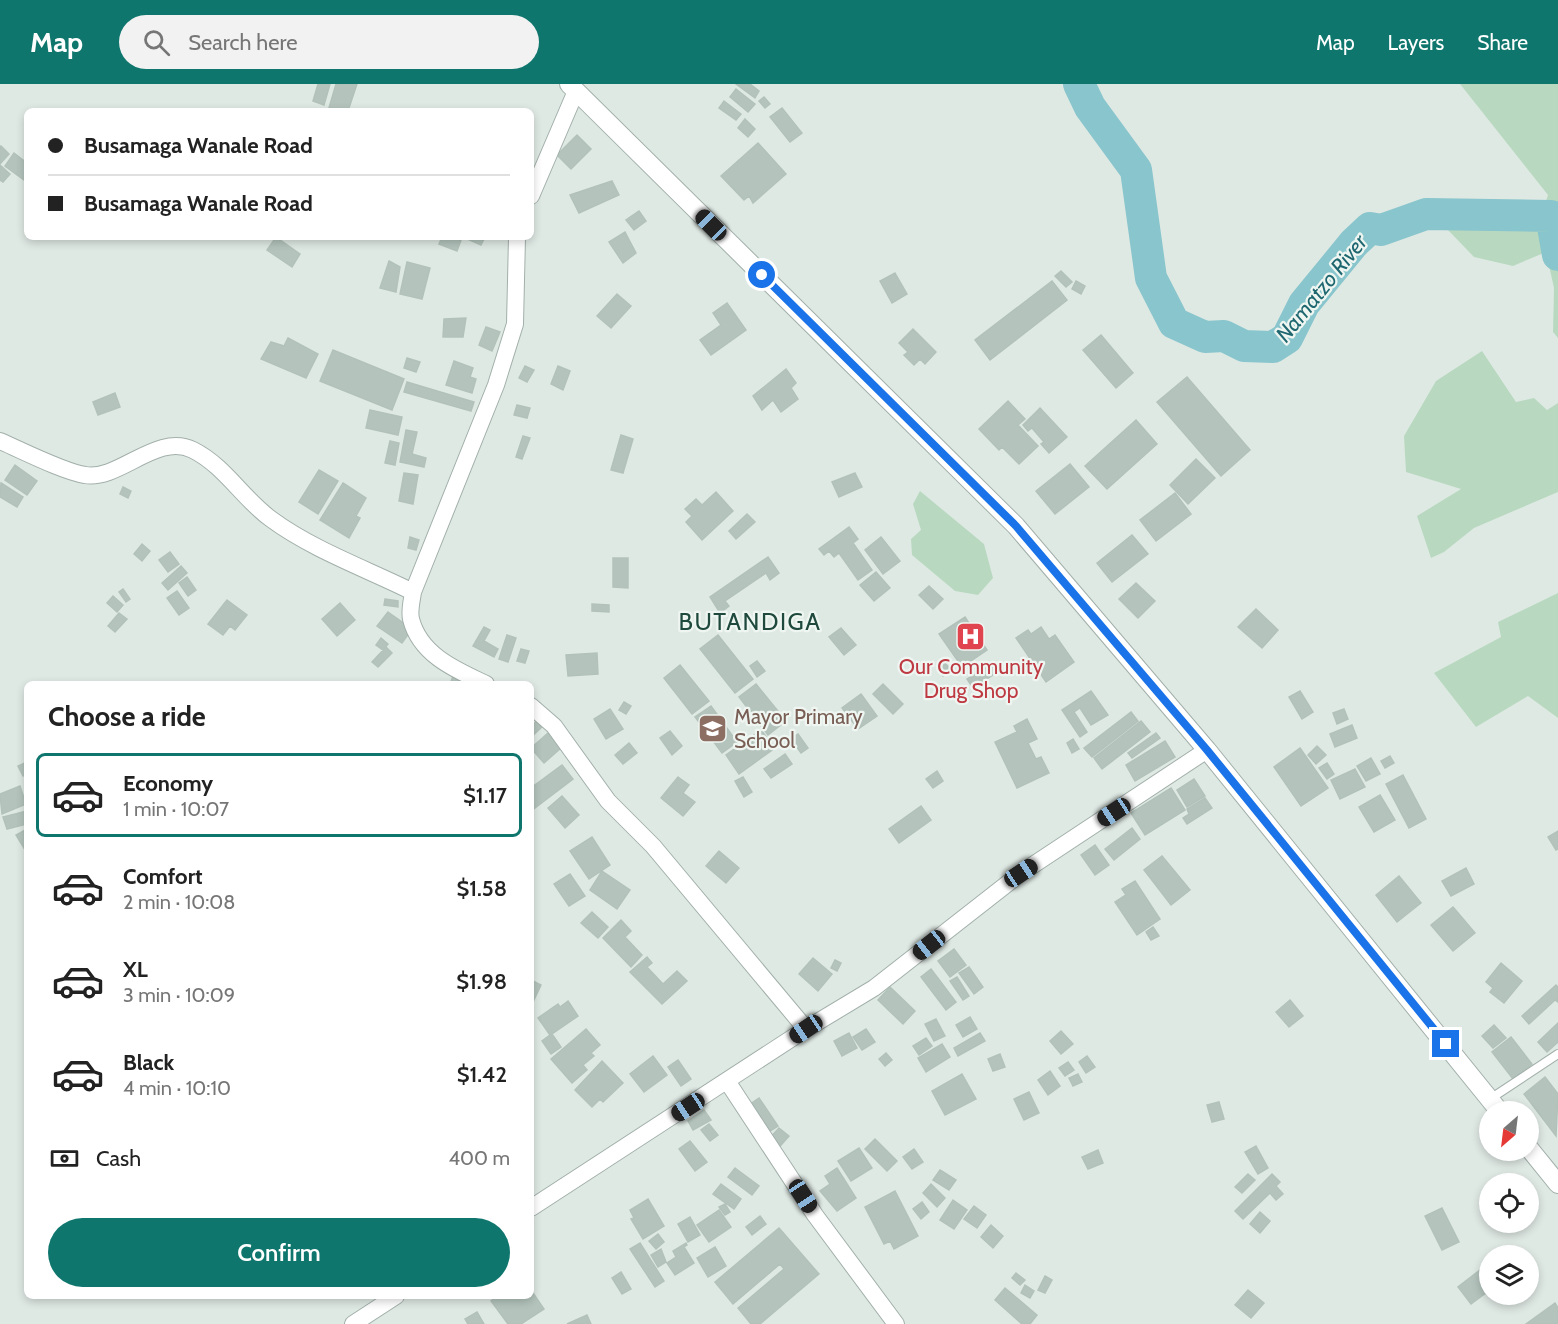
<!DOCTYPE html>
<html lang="en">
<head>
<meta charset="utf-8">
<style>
  :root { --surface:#fff; --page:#f2f2f2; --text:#222; --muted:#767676; --line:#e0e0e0; --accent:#0f766e }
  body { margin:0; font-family:Cabin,sans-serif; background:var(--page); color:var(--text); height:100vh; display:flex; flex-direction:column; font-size:22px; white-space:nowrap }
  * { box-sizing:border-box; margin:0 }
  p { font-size:20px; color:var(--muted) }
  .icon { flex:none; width:33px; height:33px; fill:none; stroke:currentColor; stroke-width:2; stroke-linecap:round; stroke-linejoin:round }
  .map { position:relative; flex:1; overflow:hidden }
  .details { position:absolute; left:24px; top:597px; width:510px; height:618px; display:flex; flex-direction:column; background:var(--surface); border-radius:9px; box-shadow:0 3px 9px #0003 }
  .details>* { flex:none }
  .banner { position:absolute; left:24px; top:24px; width:510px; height:132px; border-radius:9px; box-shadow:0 3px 9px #0003; display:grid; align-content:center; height:132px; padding:0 24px; background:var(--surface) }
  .needle { width:39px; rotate:208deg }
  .controls { position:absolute; left:1479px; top:1017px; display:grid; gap:12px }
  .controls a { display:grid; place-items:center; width:60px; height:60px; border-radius:50%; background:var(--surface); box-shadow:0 3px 9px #0003; font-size:30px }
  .end { position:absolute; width:27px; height:27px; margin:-14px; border:8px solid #1a73e8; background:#fff; box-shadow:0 0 0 3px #fff }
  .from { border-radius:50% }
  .car { position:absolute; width:18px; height:36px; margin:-18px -9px; border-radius:8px; box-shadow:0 0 4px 2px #0007; background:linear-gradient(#222 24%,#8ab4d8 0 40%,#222 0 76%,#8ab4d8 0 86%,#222 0) }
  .banner b { display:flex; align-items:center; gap:21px; height:57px; font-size:22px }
  .banner b+b { border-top:2px solid var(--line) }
  .banner i { width:15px; height:15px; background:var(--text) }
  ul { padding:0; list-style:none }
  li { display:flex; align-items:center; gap:18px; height:84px; margin:0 12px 9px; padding:0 12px; border:3px solid transparent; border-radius:9px }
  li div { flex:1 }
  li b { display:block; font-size:22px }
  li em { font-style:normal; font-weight:600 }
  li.current { border-color:var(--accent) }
  li>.icon { width:54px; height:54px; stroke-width:1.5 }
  h2 { padding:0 24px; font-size:27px; line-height:72px }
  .pay { display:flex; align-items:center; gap:15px; height:66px; padding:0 24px; font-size:22px }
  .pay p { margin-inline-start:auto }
  .action { display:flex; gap:12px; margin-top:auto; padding:12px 24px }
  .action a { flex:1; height:69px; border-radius:36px; background:var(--accent); color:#fff; font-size:24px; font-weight:600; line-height:69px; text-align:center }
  header { display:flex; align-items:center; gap:36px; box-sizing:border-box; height:84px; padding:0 30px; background:var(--accent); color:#fff }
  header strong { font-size:28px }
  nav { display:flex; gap:33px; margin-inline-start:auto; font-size:21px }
  .search { width:420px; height:54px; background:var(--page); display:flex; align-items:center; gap:15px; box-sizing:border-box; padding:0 21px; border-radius:33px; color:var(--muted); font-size:22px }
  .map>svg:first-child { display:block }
  .green { fill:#b8d9c0 }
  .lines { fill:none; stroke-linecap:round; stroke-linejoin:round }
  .river { stroke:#89c5cc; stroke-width:32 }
  .building { fill:#b4c4bd; stroke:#b2c2ba; stroke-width:1.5 }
  .service-casing { stroke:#a2b0aa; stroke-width:10 }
  .minor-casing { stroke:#a2b0aa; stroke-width:18 }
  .tertiary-casing { stroke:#a2b0aa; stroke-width:20 }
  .service { stroke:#fff; stroke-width:8 }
  .minor { stroke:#fff; stroke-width:16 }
  .tertiary { stroke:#fff; stroke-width:18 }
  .route { stroke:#1a73e8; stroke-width:8 }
  .labels { text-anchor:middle; stroke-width:4.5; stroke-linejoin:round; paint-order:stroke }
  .health-label { font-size:21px; fill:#be3a42; stroke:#eff6f2 }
  .education-label { font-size:21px; fill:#785e54; stroke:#eff6f2; text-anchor:start }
  .water-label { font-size:22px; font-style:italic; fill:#1f6770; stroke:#eff6f2 }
  .quarter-label { font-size:24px; letter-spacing:1.5px; fill:#1e493c; stroke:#eff6f2 }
</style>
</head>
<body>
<header>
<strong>Map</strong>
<div class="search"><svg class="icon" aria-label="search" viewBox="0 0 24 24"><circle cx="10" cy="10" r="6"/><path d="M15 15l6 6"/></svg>Search here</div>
<nav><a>Map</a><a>Layers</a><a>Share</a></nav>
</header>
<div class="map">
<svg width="1558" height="1240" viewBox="0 0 1558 1240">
  <rect width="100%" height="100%" fill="#dfe9e4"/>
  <path class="green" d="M1460 0H1558V254L1553 248 1554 204 1546 168 1513 182 1474 173 1447 145 1485 119 1544 123 1548 111Z
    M1482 267 1516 318 1534 314 1547 326 1558 319V408L1474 444 1444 468 1431 474 1417 432 1461 405 1406 388 1404 352 1436 297Z
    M920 407 984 460 993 494 978 511 955 507 912 471 911 455 921 446 913 420Z
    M1558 509V634L1528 612 1476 643 1434 589 1501 553 1498 538Z"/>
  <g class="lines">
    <path class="river" d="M1079 0 1090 23 1136 86 1151 194 1174 239 1205 253 1224 252 1244 262 1273 263 1287 254 1304 220 1354 159 1370 144 1381 146 1426 130 1551 132 1558 171"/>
  </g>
  <path class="building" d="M318 0H330L324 21 313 17Z
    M336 0H357L348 27 329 24Z
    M736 0H750L759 7 755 14Z
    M736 5 755 20 748 28 730 13Z
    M764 13 770 20 765 24 759 17Z
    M724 17 741 30 736 36 719 24Z
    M782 24 802 49 790 58 770 33Z
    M745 35 755 45 748 53 738 44Z
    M577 51 591 65 571 85 557 71Z
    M758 59 786 90 753 119 749 112 744 116 721 92Z
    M1 62 9 70 0 80V64Z
    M14 69 27 79V92L24 96 5 82Z
    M0 81 10 90 3 98 0 96Z
    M612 97 619 111 579 129 570 111Z
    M639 127 646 137 634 146 626 136Z
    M625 148 636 169 623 179 609 158Z
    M276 153 300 170 292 183 267 166Z
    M442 153 461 156 457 167 439 160Z
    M463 153H485L481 161Z
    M389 177 400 183 396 208 380 204Z
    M407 178 430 184 422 215 400 210Z
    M1061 187 1072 198 1066 203 1055 192Z
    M895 189 907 210 892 219 880 197Z
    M1052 197 1067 216 990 276 975 256Z
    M1076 197 1085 202 1081 210 1072 205Z
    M617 210 631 222 611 244 597 232Z
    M727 219 746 246 711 271 700 256 721 241 713 229Z
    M466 234 463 253H443L444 235Z
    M486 243 500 248 492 267 479 261Z
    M913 245 936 268 925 280 920 275 914 281 904 271 908 268 899 259Z
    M1101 251 1133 289 1116 304 1083 266Z
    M288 254 318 270 306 294 261 275 271 258 284 262Z
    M333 266 404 295 392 326 320 297Z
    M407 274 420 278 416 288 404 284Z
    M454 277 473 284 470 293 476 295 472 309 446 301Z
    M525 282 534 286 527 298 519 294Z
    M558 282 570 287 563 306 551 300Z
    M786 285 796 299 791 304 798 315 781 328 773 316 762 326 753 312Z
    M1187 293 1250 366 1221 392 1157 318Z
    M407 298 474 318 471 327 404 308Z
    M115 309 120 323 98 331 93 318Z
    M1008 317 1025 335 1018 341 1038 362 1019 380 1002 363 999 366 979 345Z
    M517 321 530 324 527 334 514 331Z
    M1040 324 1067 353 1049 369 1041 360 1044 358 1032 344 1028 347 1023 341Z
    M370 326 402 333 398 351 366 344Z
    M1136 336 1157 360 1107 405 1085 382Z
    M406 346 417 348 412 370 426 374 424 383 400 378Z
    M621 351 633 355 623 389 611 386Z
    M523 352 530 354 522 375 516 373Z
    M390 357 399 359 395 381 385 379Z
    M1196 375 1215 394 1188 420 1170 401Z
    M1070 380 1089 403 1055 430 1036 407Z
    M15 381 37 397 27 411 5 396Z
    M319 386 338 397 318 430 299 418Z
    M404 389 418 391 413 420 399 417Z
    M855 389 862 403 839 413 832 398Z
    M1 399 23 413 17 423 0 413Z
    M343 399 366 414 356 432 360 434 349 454 320 436Z
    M123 403 131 407 128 414 120 410Z
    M716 408 733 427 702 456 686 438 692 432 685 425 696 415 702 421Z
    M1175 409 1191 430 1156 457 1140 436Z
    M747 430 755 438 736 455 729 447Z
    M849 443 858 455 853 459 872 486 858 496 839 469 834 473 829 467 824 471 819 465Z
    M1132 451 1148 470 1112 498 1097 479Z
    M410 453 419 456 416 466 408 464Z
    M881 453 900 477 883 490 865 466Z
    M142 460 150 467 142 477 134 470Z
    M170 468 179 480 168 488 159 476Z
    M768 473 779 489 770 496 766 489 725 517 729 522 720 529 710 513Z
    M613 474H628V504L613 503Z
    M181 482 187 489 168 506 162 499Z
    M876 488 890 504 874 517 860 501Z
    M187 493 196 506 188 512 179 499Z
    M1136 499 1155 517 1138 534 1119 515Z
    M929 502 943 515 933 525 919 511Z
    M123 505 130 515 126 518 119 508Z
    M177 507 189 524 179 531 167 514Z
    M113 512 123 521 117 528 107 519Z
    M385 515 398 517V523L384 521Z
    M227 516 247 531 235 546 230 542 223 551 208 540Z
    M340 519 355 536 337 552 322 535Z
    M592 520 609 521V528L592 527Z
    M1256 525 1278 546 1262 564 1238 543Z
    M388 528 412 545 402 559 377 542Z
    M119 529 127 535 115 548 108 542Z
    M965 533 987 566 962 583 939 550Z
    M484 543 490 546 484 557 498 565 494 573 473 562Z
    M1041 543 1049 555 1055 551 1074 578 1046 598 1016 554 1028 546 1031 550Z
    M841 544 856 561 844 571 829 553Z
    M507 551 516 554 508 578 499 575Z
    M718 551 753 595 735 609 700 565Z
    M381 554 388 560 383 566 376 561Z
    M386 563 392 569 378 583 372 578Z
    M521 565 529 567 525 579 517 577Z
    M597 569 598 590 568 592 566 571Z
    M757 577 765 587 757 593 750 582Z
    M944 578 951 586 943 592 937 584Z
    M994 579 999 587 973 604 967 595Z
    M680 581 709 617 692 630 664 594Z
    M453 592 467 600H450Z
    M756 600 786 637 768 651 739 613Z
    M883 600 903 620 893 630 873 610Z
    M1091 607 1108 631 1091 641 1080 624 1074 628 1087 648 1080 653 1062 626Z
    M1300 607 1313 628 1302 635 1289 613Z
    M861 610 877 632 858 645 842 624Z
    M624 618 631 622 626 630 619 626Z
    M711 622 737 658 722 669 695 633Z
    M610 625 623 645 606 655 594 635Z
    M1344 625 1348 635 1337 640 1333 629Z
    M1131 628 1138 637 1092 673 1084 664Z
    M1027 635 1037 655 1028 659 1036 675 1041 673 1049 689 1017 704 995 658 1017 648 1014 642Z
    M537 637 542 643 531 653V642Z
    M1141 637 1150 648 1102 685 1094 674Z
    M1352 641 1357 654 1335 663 1330 650Z
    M761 646 775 664 739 690 726 671Z
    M670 647 682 662 672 671 660 654Z
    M548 649 561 664 544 679 531 664Z
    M1156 649 1160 654 1132 674 1128 669Z
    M798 650 808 664 801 669 791 655Z
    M1073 655 1079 665 1072 669 1067 659Z
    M1165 657 1175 673 1135 697 1126 681Z
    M629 659 637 669 623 680 615 671Z
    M1317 662 1326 671 1316 680 1308 671Z
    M1300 664 1328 704 1301 722 1274 683Z
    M785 670 792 680 771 694 764 685Z
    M1390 672 1394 679 1385 684 1381 677Z
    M1371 674 1380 690 1366 697 1357 682Z
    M27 678V691L23 692 18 682Z
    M1327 679 1334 690 1327 695 1319 684Z
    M562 681 573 695 531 727V704Z
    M1355 685 1365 703 1340 715 1331 696Z
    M937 687 943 697 933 704 926 695Z
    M1403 691 1426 735 1409 744 1386 700Z
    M678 693 689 701 683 709 695 718 683 732 661 714Z
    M743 693 752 708 744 713 735 697Z
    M1194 695 1205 712 1187 723 1177 706Z
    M20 702 26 720 2 730 0 710Z
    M1171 704 1185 726 1145 751 1131 729Z
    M1380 711 1395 736 1374 748 1359 723Z
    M562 712 579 731 565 744 548 724Z
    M1205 714 1212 724 1187 740 1183 734 1189 730 1187 725Z
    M921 722 931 736 899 759 889 745Z
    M27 727V740L7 745 3 733Z
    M1132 744 1140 755 1114 776 1105 765Z
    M27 745V769L16 751Z
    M1558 747V765L1556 766 1548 753Z
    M592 753 610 781 589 795 570 767Z
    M1095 761 1109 781 1095 791 1081 771Z
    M719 767 739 784 726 799 706 782Z
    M1162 772 1190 806 1171 821 1144 786Z
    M1466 784 1474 800 1451 812 1442 797Z
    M602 787 630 806 617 825 590 806Z
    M570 790 585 812 569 822 554 800Z
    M1399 792 1421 819 1397 838 1376 811Z
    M1135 797 1160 835 1137 851 1115 818 1126 811 1122 805Z
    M1453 823 1475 849 1453 867 1431 841Z
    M592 828 608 843 598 854 581 839Z
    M621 836 631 847 625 853 642 871 631 883 603 854Z
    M1153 843 1159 852 1151 856 1146 848Z
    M954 865 966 881 950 893 938 877Z
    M647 873 652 879 647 883 663 900 677 887 687 897 662 920 630 888Z
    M813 874 832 890 818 907 799 890Z
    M835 876 841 879 837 887 831 884Z
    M1501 879 1522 897 1504 919 1490 908 1493 904 1486 898Z
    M969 883 983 903 974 910 959 889Z
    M931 885 956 918 946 926 921 893Z
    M957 893 969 912 963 916 950 897Z
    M531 896 541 901 532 920H531Z
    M1556 901 1558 903V918L1555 916 1529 940 1522 932Z
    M890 903 915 927 903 940 878 916Z
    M1290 916 1303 932 1289 943 1276 928Z
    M568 917 578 932 552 950 561 963 551 970 542 957 550 951 538 934 558 920 560 923Z
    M970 933 977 945 963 953 956 941Z
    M936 935 945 952 934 957 925 940Z
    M1558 939V958L1547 968 1538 958Z
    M1494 941 1506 954 1493 964 1482 952Z
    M586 945 600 961 591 969 594 972 583 981 587 986 572 999 551 975Z
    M866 945 875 958 862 966 853 953Z
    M1061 947 1073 960 1061 970 1050 957Z
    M849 949 857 964 842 972 834 957Z
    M980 949 985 957 958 972 954 964Z
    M1511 953 1532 980 1513 995 1492 968Z
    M926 954 932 962 919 971 913 962Z
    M942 960 950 973 926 988 918 974Z
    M886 969 892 976 885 982 879 975Z
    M1000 970 1005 983 993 987 988 975Z
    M653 972 667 991 644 1008 630 990Z
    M1087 972 1095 983 1086 989 1079 978Z
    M678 976 691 995 681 1002 668 983Z
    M602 977 623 999 603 1018 600 1015 592 1023 575 1006Z
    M1068 978 1074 986 1065 992 1059 984Z
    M1050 987 1060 1002 1048 1011 1038 996Z
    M962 990 976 1015 945 1031 932 1007Z
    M1078 990 1082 998 1073 1002 1069 994Z
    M1545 993 1558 1010 1556 1052 1524 1010Z
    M1029 1008 1039 1029 1024 1036 1014 1015Z
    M759 1014 778 1042 764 1051 746 1023Z
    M1219 1018 1224 1035 1212 1038 1207 1021Z
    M704 1026 711 1036 693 1046 688 1037Z
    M709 1040 718 1051 710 1057 701 1046Z
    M779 1044 789 1052 774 1069 764 1060Z
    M875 1055 897 1077 887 1087 865 1065Z
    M690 1057 707 1078 695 1087 679 1065Z
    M1256 1062 1268 1084 1258 1090 1245 1068Z
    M859 1064 872 1084 851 1097 838 1077Z
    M914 1065 923 1078 912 1085 903 1073Z
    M1098 1066 1103 1079 1088 1085 1082 1073Z
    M735 1084 759 1102 752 1111 728 1093Z
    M837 1084 856 1114 837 1127 820 1107 830 1100 825 1092Z
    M940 1086 956 1096 949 1106 933 1096Z
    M1248 1090 1255 1096 1242 1109 1235 1103Z
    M1272 1090 1280 1098 1276 1102 1283 1110 1276 1116 1270 1109 1243 1135 1235 1127Z
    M721 1100 741 1115 734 1125 713 1110Z
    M931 1100 945 1114 937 1123 923 1109Z
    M895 1107 918 1152 894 1165 890 1157 884 1160 865 1123Z
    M648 1115 664 1142 643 1155 631 1135 634 1134 630 1126Z
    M953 1116 967 1126 954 1145 940 1136Z
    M922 1118 929 1128 921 1135 913 1125Z
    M725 1120 730 1128 725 1131 719 1123Z
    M974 1122 986 1131 977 1144 964 1135Z
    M1442 1124 1459 1158 1442 1166 1425 1132Z
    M719 1126 731 1143 709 1158 697 1141Z
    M1260 1128 1270 1137 1260 1149 1250 1140Z
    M760 1132 766 1140 752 1151 746 1143Z
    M690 1133 700 1151 688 1158 678 1140Z
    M991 1141 1003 1152 993 1164 981 1153Z
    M779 1144 819 1190 760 1240H751L738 1224 784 1185 780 1180 733 1220 715 1198Z
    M658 1150 664 1158 656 1165 649 1157Z
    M640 1159 664 1197 655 1203 630 1165Z
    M686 1159 687 1161 684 1163 694 1179 675 1191 667 1179 676 1173 673 1167Z
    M715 1163 726 1182 708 1193 697 1174Z
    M661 1165 666 1178 658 1183 651 1171Z
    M1489 1179 1490 1206 1471 1220 1458 1203Z
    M621 1188 631 1205 622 1210 612 1194Z
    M1016 1189 1025 1196 1020 1201 1012 1194Z
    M1045 1192 1052 1196 1045 1209 1038 1206Z
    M1025 1201 1034 1207 1030 1214 1021 1209Z
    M1005 1204 1037 1231 1030 1240H1022L995 1216Z
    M531 1206 544 1225 521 1240H508L491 1217 498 1212H531Z
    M1248 1206 1264 1219 1251 1234 1235 1221Z
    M1555 1219 1558 1224V1240H1526Z
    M477 1228 484 1240H468L465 1235Z
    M587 1231 591 1240H567Z"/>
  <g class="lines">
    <defs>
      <path id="service" d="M1490 1015 1558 970"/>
      <path id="minor" d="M531 112 576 7
        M0 357C21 366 64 388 85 391 119 397 157 348 193 366 225 382 243 415 271 435 313 466 367 485 413 508
        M486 600C456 586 420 571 411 535 409 527 412 516 413 508L496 301 515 240 517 153
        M531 622 554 642 608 717 653 762 806 945
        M727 997 815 1131 896 1240
        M531 1124 806 945 874 904 1021 789 1207 666
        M353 1240 396 1212"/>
      <path id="tertiary" d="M569 0 1016 442 1207 666 1500 1028
        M1528 1063 1558 1100"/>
    </defs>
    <use href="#service" class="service-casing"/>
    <use href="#minor" class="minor-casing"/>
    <use href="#tertiary" class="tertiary-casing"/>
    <use href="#service" class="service"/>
    <use href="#minor" class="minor"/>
    <use href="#tertiary" class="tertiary"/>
  </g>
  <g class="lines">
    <path class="route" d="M762 191 1016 442 1207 666 1446 960"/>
  </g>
  <defs>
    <symbol id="hospital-square" viewBox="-11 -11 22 22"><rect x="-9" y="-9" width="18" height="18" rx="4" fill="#e0444e" stroke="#eff6f2"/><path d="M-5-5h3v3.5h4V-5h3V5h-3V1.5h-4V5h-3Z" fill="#fff"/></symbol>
    <symbol id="school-square" viewBox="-11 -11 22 22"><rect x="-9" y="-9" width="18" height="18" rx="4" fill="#8d6e63" stroke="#eff6f2"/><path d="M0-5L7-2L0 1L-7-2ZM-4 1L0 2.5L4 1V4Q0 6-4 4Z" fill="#fff"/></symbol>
  </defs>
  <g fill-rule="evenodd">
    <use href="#hospital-square" x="954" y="536" width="33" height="33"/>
    <use href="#school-square" x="696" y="628" width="33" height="33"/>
  </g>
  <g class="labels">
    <g class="health-label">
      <text x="971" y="590">Our Community<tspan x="971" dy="24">Drug Shop</tspan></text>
    </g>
    <g class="education-label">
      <text x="734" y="640">Mayor Primary<tspan x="734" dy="24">School</tspan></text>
    </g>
    <g class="water-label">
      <text transform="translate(1321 204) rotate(-51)" y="8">Namatzo River</text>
    </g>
    <g class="quarter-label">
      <text x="750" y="546">BUTANDIGA</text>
    </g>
  </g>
</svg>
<div class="controls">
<a><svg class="needle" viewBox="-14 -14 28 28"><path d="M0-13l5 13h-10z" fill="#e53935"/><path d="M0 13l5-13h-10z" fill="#767676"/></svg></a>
<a><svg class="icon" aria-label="locate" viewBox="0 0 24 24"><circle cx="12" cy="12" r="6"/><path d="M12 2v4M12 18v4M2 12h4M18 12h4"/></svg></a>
<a><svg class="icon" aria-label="layers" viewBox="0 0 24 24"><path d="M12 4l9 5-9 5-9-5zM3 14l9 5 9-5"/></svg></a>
</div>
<i class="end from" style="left:762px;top:191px"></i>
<i class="end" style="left:1446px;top:960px"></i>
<i class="car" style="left:711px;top:141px;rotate:315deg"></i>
<i class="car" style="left:1114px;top:728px;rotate:237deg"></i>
<i class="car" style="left:1021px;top:789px;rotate:57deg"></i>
<i class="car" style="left:929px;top:861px;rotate:232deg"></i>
<i class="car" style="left:806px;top:945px;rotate:236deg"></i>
<i class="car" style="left:688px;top:1023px;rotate:237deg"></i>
<i class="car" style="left:803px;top:1112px;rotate:147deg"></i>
<div class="banner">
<b><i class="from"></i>Busamaga Wanale Road</b>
<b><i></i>Busamaga Wanale Road</b>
</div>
<section class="details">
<h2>Choose a ride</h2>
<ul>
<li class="current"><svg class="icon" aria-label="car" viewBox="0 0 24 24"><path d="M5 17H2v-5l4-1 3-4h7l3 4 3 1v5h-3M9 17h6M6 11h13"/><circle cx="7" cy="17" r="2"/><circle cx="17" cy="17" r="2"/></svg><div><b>Economy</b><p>1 min · 10:07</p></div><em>$1.17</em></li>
<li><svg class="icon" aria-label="car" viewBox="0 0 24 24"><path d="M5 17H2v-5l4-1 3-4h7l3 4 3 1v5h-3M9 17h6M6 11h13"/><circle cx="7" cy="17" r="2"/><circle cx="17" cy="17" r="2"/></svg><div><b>Comfort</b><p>2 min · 10:08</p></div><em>$1.58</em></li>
<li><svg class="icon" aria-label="car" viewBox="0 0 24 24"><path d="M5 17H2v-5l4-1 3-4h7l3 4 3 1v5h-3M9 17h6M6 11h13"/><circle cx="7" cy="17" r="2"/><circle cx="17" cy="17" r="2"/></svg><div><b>XL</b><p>3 min · 10:09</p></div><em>$1.98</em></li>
<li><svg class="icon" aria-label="car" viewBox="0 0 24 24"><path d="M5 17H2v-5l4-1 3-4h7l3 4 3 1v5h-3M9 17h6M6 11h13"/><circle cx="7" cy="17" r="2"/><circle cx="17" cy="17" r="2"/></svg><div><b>Black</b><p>4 min · 10:10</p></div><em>$1.42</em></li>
</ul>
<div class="pay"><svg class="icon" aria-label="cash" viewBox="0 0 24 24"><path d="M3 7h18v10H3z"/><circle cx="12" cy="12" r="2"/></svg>Cash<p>400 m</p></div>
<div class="action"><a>Confirm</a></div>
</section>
</div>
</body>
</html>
